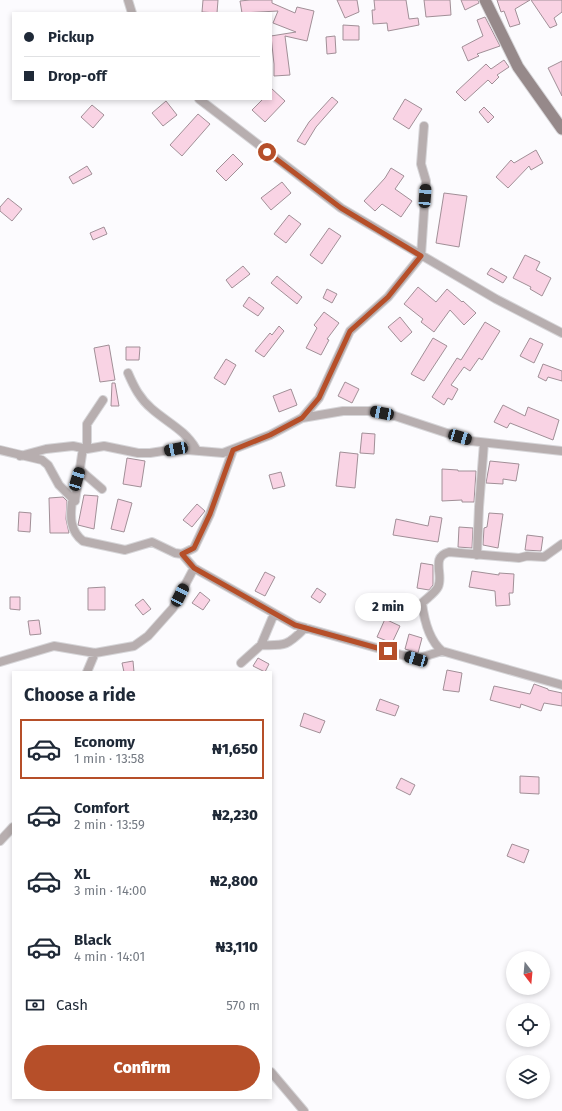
<!DOCTYPE html>
<html lang="en">
<head>
<meta charset="utf-8">
<style>
  :root { --surface:#fff; --page:#f6f6f7; --text:#1f2937; --muted:#747a83; --line:#e0e1e3; --accent:#b64f29 }
  body { margin:0; font-family:"Fira Sans",sans-serif; background:var(--page); color:var(--text); height:100vh; display:flex; flex-direction:column; font-size:15px; white-space:nowrap }
  * { box-sizing:border-box; margin:0 }
  p { font-size:13px; color:var(--muted) }
  .icon { flex:none; width:22px; height:22px; fill:none; stroke:currentColor; stroke-width:2; stroke-linecap:round; stroke-linejoin:round }
  .map { position:relative; flex:1; overflow:hidden }
  .panel { position:absolute; left:12px; top:671px; width:260px; height:428px; display:flex; flex-direction:column; background:var(--surface); border-radius:0px; box-shadow:0 2px 6px #0003 }
  .panel>* { flex:none }
  .guide { position:absolute; left:12px; top:12px; width:260px; height:88px; border-radius:0px; box-shadow:0 2px 6px #0003; display:grid; align-content:center; height:88px; padding:0 12px; background:var(--surface) }
  .needle { width:26px; rotate:164deg }
  .buttons { position:absolute; left:506px; top:951px; display:grid; gap:8px }
  .buttons a { display:grid; place-items:center; width:44px; height:44px; border-radius:50%; background:var(--surface); box-shadow:0 2px 6px #0003; font-size:20px }
  .end { position:absolute; width:18px; height:18px; margin:-9px; border:5px solid #b64f29; background:#fff; box-shadow:0 0 0 2px #fff }
  .from { border-radius:50% }
  .bubble { position:absolute; height:28px; border-radius:14px; background:var(--surface); box-shadow:0 2px 6px #0003; font-size:13px; font-weight:800; line-height:28px; text-align:center }
  .car { position:absolute; width:12px; height:24px; margin:-12px -6px; border-radius:5px; box-shadow:0 0 3px 1px #0007; background:linear-gradient(#222 24%,#8ab4d8 0 40%,#222 0 76%,#8ab4d8 0 86%,#222 0) }
  .guide b { display:flex; align-items:center; gap:14px; height:38px; font-size:15px }
  .guide b+b { border-top:1px solid var(--line) }
  .guide i { width:10px; height:10px; background:var(--text) }
  ul { padding:0; list-style:none }
  li { display:flex; align-items:center; gap:12px; height:60px; margin:0 8px 6px; padding:0 4px; border:2px solid transparent; border-radius:0px }
  li div { flex:1 }
  li b { display:block; font-size:15px }
  li em { font-style:normal; font-weight:800 }
  li.active { border-color:var(--accent) }
  li>.icon { width:36px; height:36px; stroke-width:1.5 }
  h2 { padding:0 12px; font-size:18px; line-height:48px }
  .pay { display:flex; align-items:center; gap:10px; height:44px; padding:0 12px; font-size:15px }
  .pay p { margin-inline-start:auto }
  .button { display:flex; gap:8px; margin-top:auto; padding:8px 12px }
  .button a { flex:1; height:46px; border-radius:24px; background:var(--accent); color:#fff; font-size:16px; font-weight:800; line-height:46px; text-align:center }
  .map>svg:first-child { display:block }
  .building { fill:#f9d3e4; stroke:#a18f97 }
  .lines { fill:none; stroke-linecap:round; stroke-linejoin:round }
  .street-casing { stroke:#d6d5d8; stroke-width:10 }
  .secondary-casing { stroke:#d6d5d8; stroke-width:13 }
  .street { stroke:#b7aeaf; stroke-width:8 }
  .secondary { stroke:#96898a; stroke-width:11 }
  .route { stroke:#b64f29; stroke-width:5 }
</style>
</head>
<body>
<div class="map">
<svg width="562" height="1111" viewBox="0 0 562 1111">
  <rect width="100%" height="100%" fill="#fcfbfe"/>
  <path class="building" d="M203 0H218L217 13 202 12Z
    M250 0H272V3L295 13 297 7 314 11 307 41 285 36 290 75 274 76V64L271 36 296 32 273 23 278 11 242 13 240 1Z
    M337 0H357L359 12 345 18Z
    M374 0H406L409 19 418 18 419 25 388 31 387 23 373 24 372 10H375Z
    M424 0H450L451 15 426 17Z
    M461 0H478L479 3 465 10Z
    M497 0H530L515 9 520 24 510 27 504 11 501 12Z
    M531 0H562V12L554 18 557 25 550 28Z
    M485 17 500 46 477 54 479 56 468 61 462 47 483 36 477 20Z
    M343 25 359 26V40H343Z
    M335 36 336 53 327 54 326 37Z
    M504 60 509 67 497 75 499 77 492 84 488 80 465 101 456 92 486 64 491 69Z
    M562 61V96L548 68Z
    M271 88 285 101 265 122 252 110 263 99H271Z
    M332 97 338 102 316 127 305 145 297 141 309 122Z
    M405 99 422 109 409 129 393 119Z
    M166 101 177 115 163 126 152 113Z
    M92 105 104 115 93 128 81 117Z
    M484 107 494 117 488 123 479 112Z
    M198 114 210 124 182 156 170 145Z
    M536 150 543 163 531 170 529 166 508 188 496 177 511 160 514 163Z
    M233 154 243 164 226 181 216 171Z
    M87 166 92 174 73 184 69 177Z
    M391 168 404 176 395 189 412 201 401 217 382 204 375 211 364 201 385 178Z
    M282 182 291 193 271 210 261 198Z
    M444 193 467 196 459 247 436 243Z
    M8 198 22 209 12 221 0 211V207Z
    M289 215 301 224 286 243 274 234Z
    M104 227 107 234 93 240 90 233Z
    M329 228 341 236 322 264 310 255Z
    M525 255 540 262 536 270 551 278 542 296 530 289 531 287 513 278Z
    M243 266 250 274 232 288 226 280Z
    M491 268 507 277 503 283 487 274Z
    M277 276 302 297 297 304 271 283Z
    M418 287 436 302 447 289 462 302 463 301 476 313 464 325 450 310 434 332 421 322 423 319 404 304Z
    M327 289 337 294 332 303 323 298Z
    M249 297 264 308 258 316 243 306Z
    M324 312 339 323 327 339 329 340 321 355 306 348 317 328 314 325Z
    M400 317 412 332 401 342 388 327Z
    M485 322 500 331 482 360 479 358 470 371 464 367 451 385 458 389 452 400 448 398 444 405 432 397 457 358 461 360Z
    M279 326 284 331 264 357 255 351 270 333 272 335Z
    M433 338 447 346 424 381 411 374Z
    M530 338 543 344 534 363 520 356Z
    M109 345 115 380 100 382 94 348Z
    M126 347H140L139 360H126Z
    M226 359 236 365 225 385 214 378Z
    M543 364 562 371V381L548 377 546 381 538 377Z
    M345 382 359 389 352 403 338 396Z
    M112 383H115L119 406H111Z
    M291 389 297 405 279 412 273 396Z
    M503 405 525 416 528 407 559 420 553 440 510 423 507 428 494 422Z
    M362 433 375 434 374 454 360 453Z
    M340 452 358 454 355 488 336 486Z
    M127 458 145 461 141 487 123 484Z
    M490 461 519 464 516 481 503 479V484L486 483Z
    M442 469 458 470V471H476L474 502H462V500L442 501Z
    M281 472 285 486 273 489 269 475Z
    M84 495 98 496 94 529 78 525Z
    M63 497 67 501 66 519 69 533H50L49 498Z
    M118 499 132 503 124 532 111 529Z
    M197 504 205 511 192 527 183 520Z
    M19 512 31 513 30 532 18 531Z
    M489 513 503 514 498 548 483 545 484 528 487 527Z
    M430 516 442 518 438 542 393 535 396 519 428 526Z
    M459 527 473 528 472 548 458 547Z
    M527 535 543 537 541 551 525 550Z
    M421 563 433 565V585L429 590 417 588Z
    M472 571 499 575V573L514 574 513 593H509L510 605 496 606 495 591 469 587Z
    M265 572 275 577 265 596 255 591Z
    M105 587V610H88V588Z
    M317 588 326 594 320 603 311 597Z
    M200 592 210 600 203 610 192 603Z
    M10 597H20V610L10 609Z
    M143 599 151 609 143 615 135 605Z
    M385 619 400 626 392 643 377 637Z
    M39 620 41 634 30 635 28 621Z
    M409 634 422 638 418 653 405 649Z
    M258 658 269 664 265 672 253 666Z
    M133 661 134 672H124L122 663Z
    M447 670 462 673 459 692 443 690Z
    M534 684 548 689V690L562 693V706L544 703 541 711 521 704 520 708 490 700 494 686 530 694Z
    M380 699 399 706 395 716 376 710Z
    M304 713 325 721 320 733 300 726Z
    M520 776 539 777V794L520 793Z
    M401 778 415 785 410 795 396 788Z
    M512 844 529 850 524 863 507 856Z"/>
  <g class="lines">
    <defs>
      <path id="street" d="M128 0 132 13
        M199 99 341 208 496 299 562 333
        M128 373C134 387 140 399 152 409 168 423 185 430 196 449
        M302 418 319 398 350 331 388 297 421 256 426 181 421 164 424 126
        M87 449V424L103 400
        M0 450 42 460 48 465 59 485 75 501 72 502C70 517 70 531 83 541L125 550 152 542 175 553 182 554 194 548 210 514 233 450
        M20 456 46 449 73 446 87 449 104 446 138 453H150L176 449 223 453 270 435 302 418 343 411H369L395 416 471 441 562 451
        M80 470 102 489
        M75 501 83 448
        M562 544 544 557 527 556 519 558 449 552C430 557 444 575 438 587 435 593 427 598 422 603 424 619 429 640 442 651L562 685
        M182 554 194 568 295 625 416 659 442 651
        M477 555 479 507 484 443
        M261 645 274 614
        M0 662 54 646 95 653 134 646 148 636 173 608 194 568
        M241 663 261 645C286 646 288 645 305 628
        M87 672 95 653
        M0 841 13 827
        M271 1072 304 1111"/>
      <path id="secondary" d="M485 0 518 67 562 129"/>
    </defs>
    <use href="#street" class="street-casing"/>
    <use href="#secondary" class="secondary-casing"/>
    <use href="#street" class="street"/>
    <use href="#secondary" class="secondary"/>
  </g>
  <g class="lines">
    <path class="route" d="M267 152 341 208 421 256 388 297 350 331 319 398 302 418 270 435 233 450 210 514 194 548 182 554 194 568 295 625 388 651"/>
  </g>
</svg>
<div class="buttons">
<a><svg class="needle" viewBox="-14 -14 28 28"><path d="M0-13l5 13h-10z" fill="#e53935"/><path d="M0 13l5-13h-10z" fill="#747a83"/></svg></a>
<a><svg class="icon" aria-label="locate" viewBox="0 0 24 24"><circle cx="12" cy="12" r="6"/><path d="M12 2v4M12 18v4M2 12h4M18 12h4"/></svg></a>
<a><svg class="icon" aria-label="layers" viewBox="0 0 24 24"><path d="M12 4l9 5-9 5-9-5zM3 14l9 5 9-5"/></svg></a>
</div>
<i class="end from" style="left:267px;top:152px"></i>
<i class="end" style="left:388px;top:651px"></i>
<div class="bubble" style="left:355px;top:593px;width:66px">2 min</div>
<i class="car" style="left:425px;top:196px;rotate:4deg"></i>
<i class="car" style="left:382px;top:413px;rotate:281deg"></i>
<i class="car" style="left:460px;top:437px;rotate:107deg"></i>
<i class="car" style="left:176px;top:449px;rotate:259deg"></i>
<i class="car" style="left:77px;top:479px;rotate:17deg"></i>
<i class="car" style="left:180px;top:595px;rotate:27deg"></i>
<i class="car" style="left:416px;top:659px;rotate:286deg"></i>
<div class="guide">
<b><i class="from"></i>Pickup</b>
<b><i></i>Drop-off</b>
</div>
<section class="panel">
<h2>Choose a ride</h2>
<ul>
<li class="active"><svg class="icon" aria-label="car" viewBox="0 0 24 24"><path d="M5 17H2v-5l4-1 3-4h7l3 4 3 1v5h-3M9 17h6M6 11h13"/><circle cx="7" cy="17" r="2"/><circle cx="17" cy="17" r="2"/></svg><div><b>Economy</b><p>1 min · 13:58</p></div><em>₦1,650</em></li>
<li><svg class="icon" aria-label="car" viewBox="0 0 24 24"><path d="M5 17H2v-5l4-1 3-4h7l3 4 3 1v5h-3M9 17h6M6 11h13"/><circle cx="7" cy="17" r="2"/><circle cx="17" cy="17" r="2"/></svg><div><b>Comfort</b><p>2 min · 13:59</p></div><em>₦2,230</em></li>
<li><svg class="icon" aria-label="car" viewBox="0 0 24 24"><path d="M5 17H2v-5l4-1 3-4h7l3 4 3 1v5h-3M9 17h6M6 11h13"/><circle cx="7" cy="17" r="2"/><circle cx="17" cy="17" r="2"/></svg><div><b>XL</b><p>3 min · 14:00</p></div><em>₦2,800</em></li>
<li><svg class="icon" aria-label="car" viewBox="0 0 24 24"><path d="M5 17H2v-5l4-1 3-4h7l3 4 3 1v5h-3M9 17h6M6 11h13"/><circle cx="7" cy="17" r="2"/><circle cx="17" cy="17" r="2"/></svg><div><b>Black</b><p>4 min · 14:01</p></div><em>₦3,110</em></li>
</ul>
<div class="pay"><svg class="icon" aria-label="cash" viewBox="0 0 24 24"><path d="M3 7h18v10H3z"/><circle cx="12" cy="12" r="2"/></svg>Cash<p>570 m</p></div>
<div class="button"><a>Confirm</a></div>
</section>
</div>
</body>
</html>
